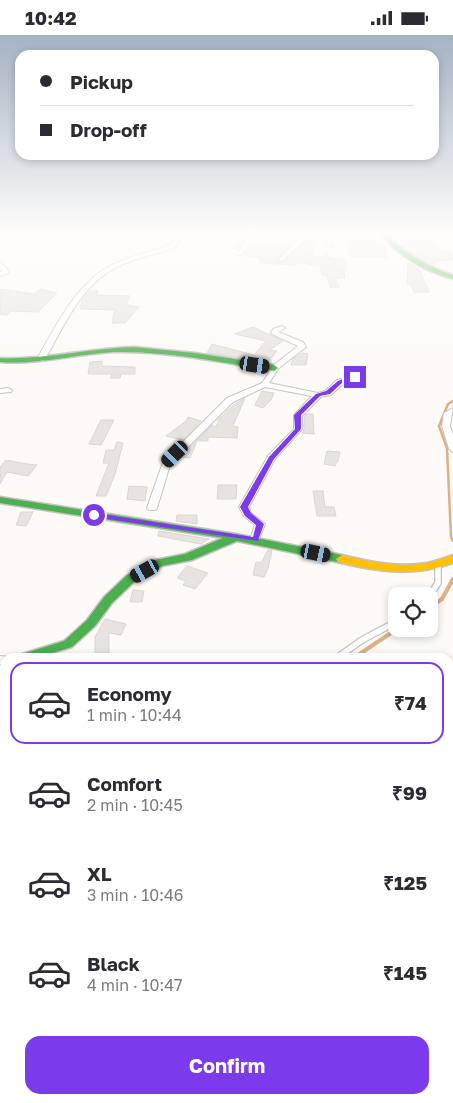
<!DOCTYPE html>
<html lang="en">
<head>
<meta charset="utf-8">
<style>
  :root { --surface:#fff; --page:#f2f2f3; --text:#2b2b33; --muted:#7c7c81; --line:#e1e1e2; --accent:#7c3aed }
  body { margin:0; font-family:"Golos Text",sans-serif; background:var(--page); color:var(--text); height:100vh; display:flex; flex-direction:column; font-size:19px; white-space:nowrap }
  * { box-sizing:border-box; margin:0 }
  p { font-size:16px; color:var(--muted) }
  .icon { flex:none; width:28px; height:28px; fill:none; stroke:currentColor; stroke-width:2; stroke-linecap:round; stroke-linejoin:round }
  .map { position:relative; flex:1; overflow:hidden }
  .side { position:absolute; left:0px; top:618px; width:454px; height:451px; display:flex; flex-direction:column; background:var(--surface); border-radius:15px 15px 0 0; box-shadow:0 2px 8px #0003 }
  .side>* { flex:none }
  .banner { position:absolute; left:15px; top:15px; width:424px; height:110px; border-radius:15px; box-shadow:0 2px 8px #0003; display:grid; align-content:center; height:110px; padding:0 25px; background:var(--surface) }
  .buttons { position:absolute; left:388px; top:552px; display:grid; gap:10px }
  .buttons a { display:grid; place-items:center; width:50px; height:50px; border-radius:10px; background:var(--surface); box-shadow:0 2px 8px #0003; font-size:25px }
  .end { position:absolute; width:22px; height:22px; margin:-11px; border:6px solid #7c3aed; background:#fff; box-shadow:0 0 0 2px #fff }
  .from { border-radius:50% }
  .car { position:absolute; width:15px; height:30px; margin:-15px -8px; border-radius:6px; box-shadow:0 0 4px 1px #0007; background:linear-gradient(#222 24%,#8ab4d8 0 40%,#222 0 76%,#8ab4d8 0 86%,#222 0) }
  .banner b { display:flex; align-items:center; gap:18px; height:48px; font-size:19px }
  .banner b+b { border-top:1px solid var(--line) }
  .banner i { width:12px; height:12px; background:var(--text) }
  ul { padding:9px 0 0; list-style:none }
  li { display:flex; align-items:center; gap:15px; height:82px; margin:0 10px 8px; padding:0 15px; border:2px solid transparent; border-radius:15px }
  li div { flex:1 }
  li b { display:block; font-size:19px }
  li em { font-style:normal; font-weight:700 }
  li.selected { border-color:var(--accent) }
  li>.icon { width:45px; height:45px; stroke-width:1.5 }
  .action { display:flex; gap:10px; margin-top:auto; padding:10px 25px }
  .action a { flex:1; height:58px; border-radius:15px; background:var(--accent); color:#fff; font-size:20px; font-weight:700; line-height:58px; text-align:center }
  .status { display:flex; justify-content:space-between; align-items:center; height:35px; padding:0 25px; background:var(--surface); direction:ltr }
  .status svg { height:14px; fill:currentColor }
  .map>svg:first-child { display:block }
  .lines { fill:none; stroke-linecap:round; stroke-linejoin:round }
  .stream-far2 { stroke:#dfaf88; stroke-width:2.5 }
  .stream-far1 { stroke:#dfaf88; stroke-width:4 }
  .stream { stroke:#dfaf88; stroke-width:4.5 }
  .building { fill:#e7e3df; stroke:#dad6d3 }
  .lane-casing { stroke:#c7c2bf; stroke-width:8 }
  .street-casing { stroke:#c7c2bf; stroke-width:2 }
  .fast-casing { stroke:#c7c2bf; stroke-width:3 }
  .slow-casing { stroke:#c7c2bf; stroke-width:3 }
  .lane { stroke:#fffefe; stroke-width:5.5 }
  .street { fill:#fffefe; fill-rule:evenodd }
  .fast { fill:#4caf50; fill-rule:evenodd }
  .slow { fill:#ffc107; fill-rule:evenodd }
  .route { fill:#7c3aed }
</style>
</head>
<body>
<div class="status"><b>10:42</b><svg viewBox="0 0 49 12"><path d="M0 12V9h3v3zM5 12V6h3v6zM10 12V3h3v9zM15 12V0h3v12zM26 1h20v11H26zM47 4h2v5h-2z"/></svg></div>
<div class="map">
<svg width="453" height="1068" viewBox="0 0 453 1068">
  <rect width="100%" height="100%" fill="#fdfaf7"/>
  <g class="lines">
    <path class="stream-far2" d="M453 366 448 369 439 391 447 413 451 502 453 506"/>
    <path class="stream-far1" d="M429 573 442 564 453 544
      M355 622 397 594"/>
    <path class="stream" d="M8 1068 12 1064"/>
  </g>
  <path class="building" d="M240 198H249L238 213H233Z
    M282 198H297L299 201 291 209Z
    M307 198H322L311 221 322 222 328 219 330 223 345 225 347 236 344 235 345 243H336L339 252H330L327 240H322L320 231 296 227V230L273 229 260 227V223L245 221 252 208 273 211 275 208 291 210 278 223V227L283 228 309 202Z
    M344 198H370L375 208H384L387 222H351Z
    M397 198H431L440 217H451L453 225 432 226 436 229H431L426 227 403 211Z
    M408 228 419 234 429 257H414L411 249H407Z
    M0 254 34 259 40 254 57 258 38 277 11 276 7 280 0 279Z
    M90 256H98L96 260 130 261 126 270 139 272 125 288H112L115 275 80 274 82 265Z
    M253 292 283 306 270 315 277 316 268 327 207 318 212 309 254 320 266 306 235 299Z
    M301 318 308 319 306 330H291L293 324Z
    M102 326V331L135 332V339H121L120 343H110L112 339H88L90 327Z
    M262 356 274 358 271 365 263 373 255 370Z
    M245 363 233 391 238 392 237 403 208 402V406H197L190 423 181 422 212 390 216 392 219 384 232 371Z
    M306 379H313L314 399 302 398 304 394V382Z
    M188 382 201 386 183 405 166 401 186 386Z
    M101 385H114L101 410 89 409Z
    M117 407 123 408 115 439 106 461H96L109 428H103L106 415H114Z
    M327 416 340 417 338 426H337L335 431 324 429Z
    M6 425 27 429 37 430 28 441 7 437 0 449V432Z
    M218 450H237L236 464H217Z
    M129 451 147 452 145 466 127 464Z
    M313 456H323L325 472H334L336 481H317Z
    M21 477H33L26 491 16 490Z
    M177 480H197V489L176 486Z
    M159 496 209 504 201 509 158 501Z
    M268 515 272 516 268 533 264 542 253 540 256 527 261 528Z
    M187 531 208 538 195 554 183 550 186 546 177 543Z
    M133 555 144 556 142 567H130Z
    M105 584 126 589 121 600 109 598V622H95V602Z"/>
  <g class="lines">
    <defs>
      <path id="lane" d="M429 562 438 548V531
        M338 622 362 605 396 587"/>
      <path id="street" d="M17 198H25L0 206V202Z
        M106 198H112L100 206H96V204Z
        M184 198H190L179 206 176 212C157 219 136 223 117 232 80 250 64 292 44 326H38L37 324C56 291 75 250 110 231 129 221 151 217 171 210L174 204Z
        M251 198H257L242 220H238L237 219Z
        M299 198H305L308 201 283 226H279V224L302 201Z
        M324 198H330L332 212 327 211Z
        M0 227 9 236V238L0 241V237L3 236 0 233Z
        M282 291 285 293 278 297 303 307 306 312 279 333 269 348 318 358 325 356 337 345 355 340 359 342 343 349 331 360 321 362 302 381V394L275 424 249 472 251 478 265 489 258 507H252L250 505 255 490 244 481 239 472 268 421 294 394V380L312 361 265 352 233 367 170 430 157 473 155 475H149L147 473 163 427 227 363 262 348 274 330 298 311 272 299 271 298 273 294Z
        M8 353 12 355 11 357 0 358V354Z
        M453 373 450 391 453 400V417L449 414 442 391 444 378Z
        M0 621 9 622H5V629H0Z
        M449 833 453 834V849L449 848Z
        M453 914V930L449 931V915Z
        M449 981 453 983V1017L449 1015Z
        M51 1064H70L69 1068H50Z
        M206 1064H222L223 1068H207Z"/>
      <path id="fast" d="M380 198H386C405 218 426 231 453 240V244C423 236 399 222 380 198Z
        M134 312 195 318 274 330 278 333 274 336C221 327 168 316 114 317 76 319 39 330 0 327V323C45 325 89 313 134 312Z
        M0 462 236 499 342 520 348 524 342 528 237 506 192 525 162 531 134 547 112 568 95 591 72 612 39 622H20L22 619 64 606 87 585 104 562 126 541 155 525 185 519 223 503 0 468Z"/>
      <path id="slow" d="M342 520C370 527 399 533 427 528 436 526 444 523 453 520V528C415 542 377 537 338 527L336 524Z"/>
    </defs>
    <use href="#lane" class="lane-casing"/>
    <use href="#street" class="street-casing"/>
    <use href="#fast" class="fast-casing"/>
    <use href="#slow" class="slow-casing"/>
    <use href="#lane" class="lane"/>
    <use href="#street" class="street"/>
    <use href="#fast" class="fast"/>
    <use href="#slow" class="slow"/>
  </g>
  <linearGradient id="sky" x2="0" y2="1"><stop stop-color="#a4b2c2"/><stop offset="0.57" stop-color="#fefdfb"/><stop offset="1" stop-color="#fefdfb" stop-opacity="0"/></linearGradient>
  <rect width="453" height="347" fill="url(#sky)"/>
  <path class="route" d="M353 340 358 342 342 348 330 359 320 361 301 380V394L274 424 248 472 251 478 264 489 258 506 94 482 90 480 94 478 253 502 256 490 245 481 240 472 269 422 295 394 294 380 316 359 326 356 338 346Z"/>
</svg>
<div class="buttons">
<a><svg class="icon" aria-label="locate" viewBox="0 0 24 24"><circle cx="12" cy="12" r="6"/><path d="M12 2v4M12 18v4M2 12h4M18 12h4"/></svg></a>
</div>
<i class="end from" style="left:94px;top:480px"></i>
<i class="end" style="left:355px;top:342px"></i>
<i class="car" style="left:255px;top:330px;rotate:99deg"></i>
<i class="car" style="left:175px;top:419px;rotate:225deg"></i>
<i class="car" style="left:316px;top:518px;rotate:102deg"></i>
<i class="car" style="left:145px;top:536px;rotate:241deg"></i>
<div class="banner">
<b><i class="from"></i>Pickup</b>
<b><i></i>Drop-off</b>
</div>
<section class="side">
<ul>
<li class="selected"><svg class="icon" aria-label="car" viewBox="0 0 24 24"><path d="M5 17H2v-5l4-1 3-4h7l3 4 3 1v5h-3M9 17h6M6 11h13"/><circle cx="7" cy="17" r="2"/><circle cx="17" cy="17" r="2"/></svg><div><b>Economy</b><p>1 min · 10:44</p></div><em>₹74</em></li>
<li><svg class="icon" aria-label="car" viewBox="0 0 24 24"><path d="M5 17H2v-5l4-1 3-4h7l3 4 3 1v5h-3M9 17h6M6 11h13"/><circle cx="7" cy="17" r="2"/><circle cx="17" cy="17" r="2"/></svg><div><b>Comfort</b><p>2 min · 10:45</p></div><em>₹99</em></li>
<li><svg class="icon" aria-label="car" viewBox="0 0 24 24"><path d="M5 17H2v-5l4-1 3-4h7l3 4 3 1v5h-3M9 17h6M6 11h13"/><circle cx="7" cy="17" r="2"/><circle cx="17" cy="17" r="2"/></svg><div><b>XL</b><p>3 min · 10:46</p></div><em>₹125</em></li>
<li><svg class="icon" aria-label="car" viewBox="0 0 24 24"><path d="M5 17H2v-5l4-1 3-4h7l3 4 3 1v5h-3M9 17h6M6 11h13"/><circle cx="7" cy="17" r="2"/><circle cx="17" cy="17" r="2"/></svg><div><b>Black</b><p>4 min · 10:47</p></div><em>₹145</em></li>
</ul>
<div class="action"><a>Confirm</a></div>
</section>
</div>
</body>
</html>
